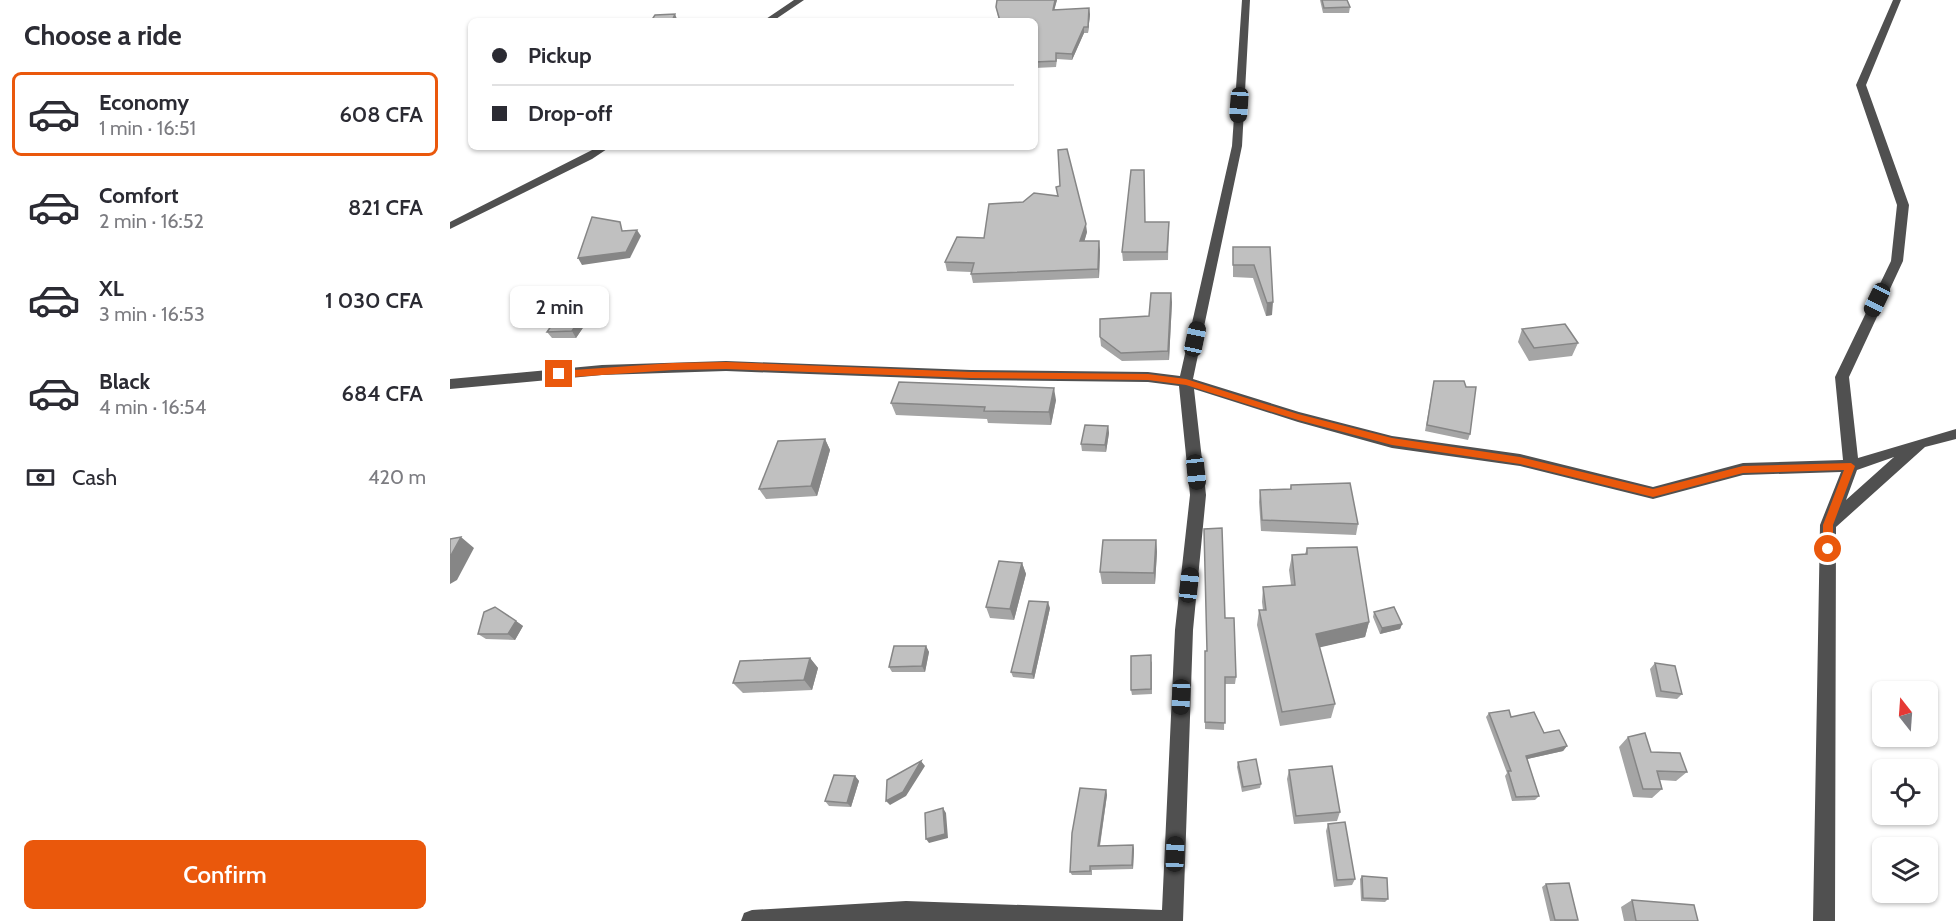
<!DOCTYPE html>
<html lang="en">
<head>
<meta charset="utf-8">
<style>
  :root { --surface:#fff; --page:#f7f7f7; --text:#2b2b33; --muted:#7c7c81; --line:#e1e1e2; --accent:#ea580c }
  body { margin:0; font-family:Cabin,sans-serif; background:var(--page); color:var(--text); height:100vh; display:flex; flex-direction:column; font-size:22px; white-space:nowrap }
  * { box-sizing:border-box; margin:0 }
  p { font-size:20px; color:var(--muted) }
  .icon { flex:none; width:33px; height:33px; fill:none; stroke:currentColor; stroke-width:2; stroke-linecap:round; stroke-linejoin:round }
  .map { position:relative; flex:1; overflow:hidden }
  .panel { display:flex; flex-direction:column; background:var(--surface); width:450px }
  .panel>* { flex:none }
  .top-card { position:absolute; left:18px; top:18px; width:570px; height:132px; border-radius:9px; box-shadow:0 2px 4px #0004; display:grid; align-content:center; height:132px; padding:0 24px; background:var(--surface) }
  .needle { width:39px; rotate:343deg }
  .controls { position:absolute; left:1422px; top:681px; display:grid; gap:12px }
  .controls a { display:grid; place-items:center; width:66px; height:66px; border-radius:9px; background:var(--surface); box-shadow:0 2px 4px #0004; font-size:30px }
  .end { position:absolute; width:27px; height:27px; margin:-14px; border:8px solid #ea580c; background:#fff; box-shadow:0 0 0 3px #fff }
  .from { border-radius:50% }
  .bubble { position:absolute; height:42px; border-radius:9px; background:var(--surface); box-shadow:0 2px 4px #0004; font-size:20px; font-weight:600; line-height:42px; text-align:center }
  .car { position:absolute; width:18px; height:36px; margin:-18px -9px; border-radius:8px; box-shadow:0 0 4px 2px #0007; background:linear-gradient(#222 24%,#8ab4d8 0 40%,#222 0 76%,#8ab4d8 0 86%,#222 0) }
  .top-card b { display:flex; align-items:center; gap:21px; height:57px; font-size:22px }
  .top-card b+b { border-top:2px solid var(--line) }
  .top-card i { width:15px; height:15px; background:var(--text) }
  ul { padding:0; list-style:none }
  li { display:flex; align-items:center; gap:18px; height:84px; margin:0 12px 9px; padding:0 12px; border:3px solid transparent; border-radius:9px }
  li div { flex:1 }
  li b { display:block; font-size:22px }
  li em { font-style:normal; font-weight:600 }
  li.active { border-color:var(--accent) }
  li>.icon { width:54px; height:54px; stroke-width:1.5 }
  h2 { padding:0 24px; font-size:27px; line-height:72px }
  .pay { display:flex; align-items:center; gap:15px; height:66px; padding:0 24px; font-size:22px }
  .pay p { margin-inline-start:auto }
  .button { display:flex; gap:12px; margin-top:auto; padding:12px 24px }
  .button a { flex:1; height:69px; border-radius:9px; background:var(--accent); color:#fff; font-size:24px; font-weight:600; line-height:69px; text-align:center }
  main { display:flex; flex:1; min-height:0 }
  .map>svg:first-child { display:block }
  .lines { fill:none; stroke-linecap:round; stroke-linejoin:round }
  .minor { fill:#505050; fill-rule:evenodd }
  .wall { fill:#a5a5a5 }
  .shaded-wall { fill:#868686 }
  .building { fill:#c0c0c0; stroke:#868686; stroke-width:1.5 }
  .route { fill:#ea580c }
</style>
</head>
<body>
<main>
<section class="panel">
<h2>Choose a ride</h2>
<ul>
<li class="active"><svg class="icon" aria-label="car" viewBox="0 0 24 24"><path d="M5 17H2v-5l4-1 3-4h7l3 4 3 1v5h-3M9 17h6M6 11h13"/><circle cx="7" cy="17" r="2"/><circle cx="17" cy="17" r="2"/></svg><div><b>Economy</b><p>1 min · 16:51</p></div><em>608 CFA</em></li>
<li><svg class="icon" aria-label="car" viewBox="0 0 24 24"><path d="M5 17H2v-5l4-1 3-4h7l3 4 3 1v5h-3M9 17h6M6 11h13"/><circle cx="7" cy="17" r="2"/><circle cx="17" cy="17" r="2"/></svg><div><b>Comfort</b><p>2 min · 16:52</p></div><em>821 CFA</em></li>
<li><svg class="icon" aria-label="car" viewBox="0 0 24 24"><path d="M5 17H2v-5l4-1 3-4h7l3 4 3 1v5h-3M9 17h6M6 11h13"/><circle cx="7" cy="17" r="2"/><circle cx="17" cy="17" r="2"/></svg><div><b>XL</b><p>3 min · 16:53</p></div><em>1 030 CFA</em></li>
<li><svg class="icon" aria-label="car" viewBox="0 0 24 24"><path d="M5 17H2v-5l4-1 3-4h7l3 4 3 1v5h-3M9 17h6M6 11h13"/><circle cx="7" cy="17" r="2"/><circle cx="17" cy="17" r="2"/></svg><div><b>Black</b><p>4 min · 16:54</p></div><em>684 CFA</em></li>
</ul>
<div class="pay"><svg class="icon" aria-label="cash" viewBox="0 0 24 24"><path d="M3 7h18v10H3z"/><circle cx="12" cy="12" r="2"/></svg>Cash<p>420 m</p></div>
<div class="button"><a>Confirm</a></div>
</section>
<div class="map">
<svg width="1506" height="921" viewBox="0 0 1506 921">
  <rect width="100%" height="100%" fill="#fff"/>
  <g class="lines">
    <path class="minor" d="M344 0H354L323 21H313Z
      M792 0H800L792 146 743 379 849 412 942 436 1070 454 1203 487 1293 463 1393 460 1385 377 1441 261 1447 205 1406 85 1443 0H1451L1416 85 1459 205 1453 261 1399 377 1408 458 1506 429V439L1475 447 1386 527 1385 921H1363L1370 525 1391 472 1293 475 1203 499 1070 466 942 448 848 422 744 389 756 495 743 630 733 921H291L294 913 302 910 456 901 712 910 725 630 740 495 729 386 698 382 521 380 276 371 152 375 0 389V379L152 365 276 361 521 370 698 372 730 376 782 146ZM1444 457 1396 500 1407 470Z
      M148 147H160L142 159 0 229V222Z"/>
  </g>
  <path class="wall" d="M547 0H607L604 9 640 14 638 33H634L622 60 607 59 606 67 585 68V21H549L546 7Z
    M870 0H897L900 7 899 13H873Z
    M606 187 637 232 634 241 650 250 649 278 523 283 521 274V272L497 271 495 262 534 238 573 202 608 196Z
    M695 222H719L718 260 673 261 672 252Z
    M783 247H820L822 315 816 316 803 278 783 277Z
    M722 302 719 360 672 361 651 346 650 337 699 316Z
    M139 306 143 313 126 338H102L97 332 102 325 86 316 81 309Z
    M1072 329 1128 343 1122 356 1079 361 1068 342Z
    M984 381 1020 434 1018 440 975 431Z
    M606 400 601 425 538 423 537 419 446 415 441 403Z
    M658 426 659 433 656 452 632 451 631 444Z
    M375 439 380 450 367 496 316 499 309 489Z
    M841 485 908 524 906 535 811 531 809 502 810 490 840 489Z
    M706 540 707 552 705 584H652L650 572Z
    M857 548 919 622 915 637 869 647 885 704 881 718 830 726 807 625 809 610H813L812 602 813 587 841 585 839 570 842 555 855 554Z
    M572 563 576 574 564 620 540 618 536 607Z
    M600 608 584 679 563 677 561 672Z
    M924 612 952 624 950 629 930 634 923 617Z
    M775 618 786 677 785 684H775L774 730 755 729V651H757Z
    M66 621 73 626 65 640 36 639 28 634Z
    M476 646 479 652 475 672H442L439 667Z
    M360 658 368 668 362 690 293 693 283 683Z
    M702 661V694L682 695 681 690Z
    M1205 663 1232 694 1227 699 1206 697 1200 669Z
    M1039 713 1061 717 1094 733 1117 746 1113 751 1077 759 1089 796 1085 800 1062 801 1055 776 1057 773 1036 717Z
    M1178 737 1201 752 1237 772 1226 781 1210 780 1212 789 1202 798 1183 797 1169 747Z
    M788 762 811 784 810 788 792 792 787 767Z
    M839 770 890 812 887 821 844 824 837 779Z
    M405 776 409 781 401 807 379 806 375 801Z
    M656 790 657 795 650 846 683 845 684 849 683 869 642 870V875H622L620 872Z
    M878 824 905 879 902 885 884 887 876 831Z
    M912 876 938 899 935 902 911 901 910 879Z
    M1096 884 1128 920 1126 921H1100L1092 887Z
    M1182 900 1248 921H1174L1171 907Z"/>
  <path class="shaded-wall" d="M605 0H607L603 15V10Z
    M639 8 640 14 638 33V27Z
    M225 14 227 19V21H222Z
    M634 27V33L622 60V54Z
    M636 224 637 232 632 250 630 241Z
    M187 230 191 236 180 258 132 265 128 258Z
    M649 241 650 250 649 278 648 269Z
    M721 293 722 302 719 360 718 351Z
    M823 302 822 315 816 316 817 303Z
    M139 306 143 313 126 338 122 331Z
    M604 388 606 400 601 425 599 412Z
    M658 426 659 433 656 452 655 445Z
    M375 439 380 450 367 496 361 486Z
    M11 537 24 548 7 580 0 584V557Z
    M706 540 707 552 705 584 704 573Z
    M572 563 576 574 564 620 560 609Z
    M598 602 600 608 584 679 582 674Z
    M66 621 73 626 65 640 58 634Z
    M919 622 915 637 863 649 866 634Z
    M952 624 950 629 930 634 932 628Z
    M476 646 479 652 475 672 472 666Z
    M360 658 368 668 362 690 354 680Z
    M1117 746 1113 751 1073 760 1076 756Z
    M471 761 475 766 456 796 440 805 436 801Z
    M405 776 409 781 401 807 397 803Z
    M656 790 657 795 649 850 648 846Z
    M493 808 496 813 498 838 479 843 476 839Z
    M683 845 684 849 683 869 682 865Z"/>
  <path class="building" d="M547 0H605L603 10 639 8 638 27H634L622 54 606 53V61L585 62V21H550L546 7Z
    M872 0H897L900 7 874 8Z
    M225 14 222 21H201L205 15Z
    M617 149 636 224 630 241H649L648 269 521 274 524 263 495 262 507 237 534 238 539 204 573 202 584 193 608 196 606 187 610 186 608 150Z
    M681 170H694L695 222H719L717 252H672Z
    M142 217 170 222 172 231 187 230 176 252 128 258Z
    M783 247H820L823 302 817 303 804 265H783Z
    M701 293H721L718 351 671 353 650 337V319L699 316Z
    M139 306 122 331 97 332 104 322 81 309Z
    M1115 324 1128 343 1084 348 1072 329Z
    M984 381H1014L1016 387H1026L1020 434 977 425Z
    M449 382 604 388 599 412 534 411 535 407 441 403Z
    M635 425 658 426 655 445 631 444Z
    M375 439 361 486 309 489 328 441Z
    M900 483 908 524 812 520 810 490 841 489V485Z
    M772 528 775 618H784L786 677H775V723L755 722V651H757L754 529Z
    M11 537 0 557V539Z
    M653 540H706L704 573 650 572Z
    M907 547 919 622 866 634 885 704 832 712 809 610H816L813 587 845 585 842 555 857 554V548Z
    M549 561 572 563 560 609 536 607Z
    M579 601 598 602 582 674 561 672Z
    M45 607 66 621 58 634H28L34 612Z
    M944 607 952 624 932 628 924 612Z
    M444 646H476L472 666 439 667Z
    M701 655V689L681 690V656Z
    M360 658 354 680 283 683 290 661Z
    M1205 663 1225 666 1232 694 1211 691Z
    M1059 710 1061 717 1084 712 1094 733 1109 730 1117 746 1076 756 1089 796 1066 797 1058 771H1061L1039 713Z
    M1195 733 1201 752 1230 753 1237 772 1207 771 1212 789H1193L1178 737Z
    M806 759 811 784 793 787 788 762Z
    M471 761 453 792 436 801 437 780Z
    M882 766 890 812 846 816 839 770Z
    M384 775 405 776 397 803 375 801Z
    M630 788 656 790 648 846 683 845 682 865 640 866V871L620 872 622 833Z
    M493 808 495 834 476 839 475 813Z
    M895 822 905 879 887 880 878 824Z
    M912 876 937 878 938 899 913 898Z
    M1119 883 1128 920H1105L1096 884Z
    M1182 900 1244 905 1248 921H1186Z"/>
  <path class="route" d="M276 362 521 372 698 374 736 379 848 414 942 438 1070 457 1203 489 1293 466 1401 463 1405 466 1383 525V549L1378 553 1373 549V525L1394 470 1293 473 1203 497 1070 464 942 445 848 420 736 385 698 380 521 378 276 369 223 370 109 378 104 374 109 371 223 363Z"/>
</svg>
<div class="controls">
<a><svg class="needle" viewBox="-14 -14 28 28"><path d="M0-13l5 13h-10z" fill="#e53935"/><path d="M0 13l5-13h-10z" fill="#7c7c81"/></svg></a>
<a><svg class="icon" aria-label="locate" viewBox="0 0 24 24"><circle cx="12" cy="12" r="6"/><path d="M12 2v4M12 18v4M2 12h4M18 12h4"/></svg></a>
<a><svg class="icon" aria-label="layers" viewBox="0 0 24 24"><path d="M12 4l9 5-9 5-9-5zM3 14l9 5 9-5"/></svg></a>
</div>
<i class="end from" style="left:1378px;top:549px"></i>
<i class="end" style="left:109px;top:374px"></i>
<div class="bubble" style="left:60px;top:286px;width:99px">2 min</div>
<i class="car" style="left:789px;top:105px;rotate:184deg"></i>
<i class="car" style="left:1427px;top:300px;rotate:206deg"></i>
<i class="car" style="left:745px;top:339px;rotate:12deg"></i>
<i class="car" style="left:746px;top:472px;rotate:174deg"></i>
<i class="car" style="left:739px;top:585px;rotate:6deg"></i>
<i class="car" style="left:731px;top:697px;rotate:182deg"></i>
<i class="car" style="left:725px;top:854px;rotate:2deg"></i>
<div class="top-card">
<b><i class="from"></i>Pickup</b>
<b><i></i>Drop-off</b>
</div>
</div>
</main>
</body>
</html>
